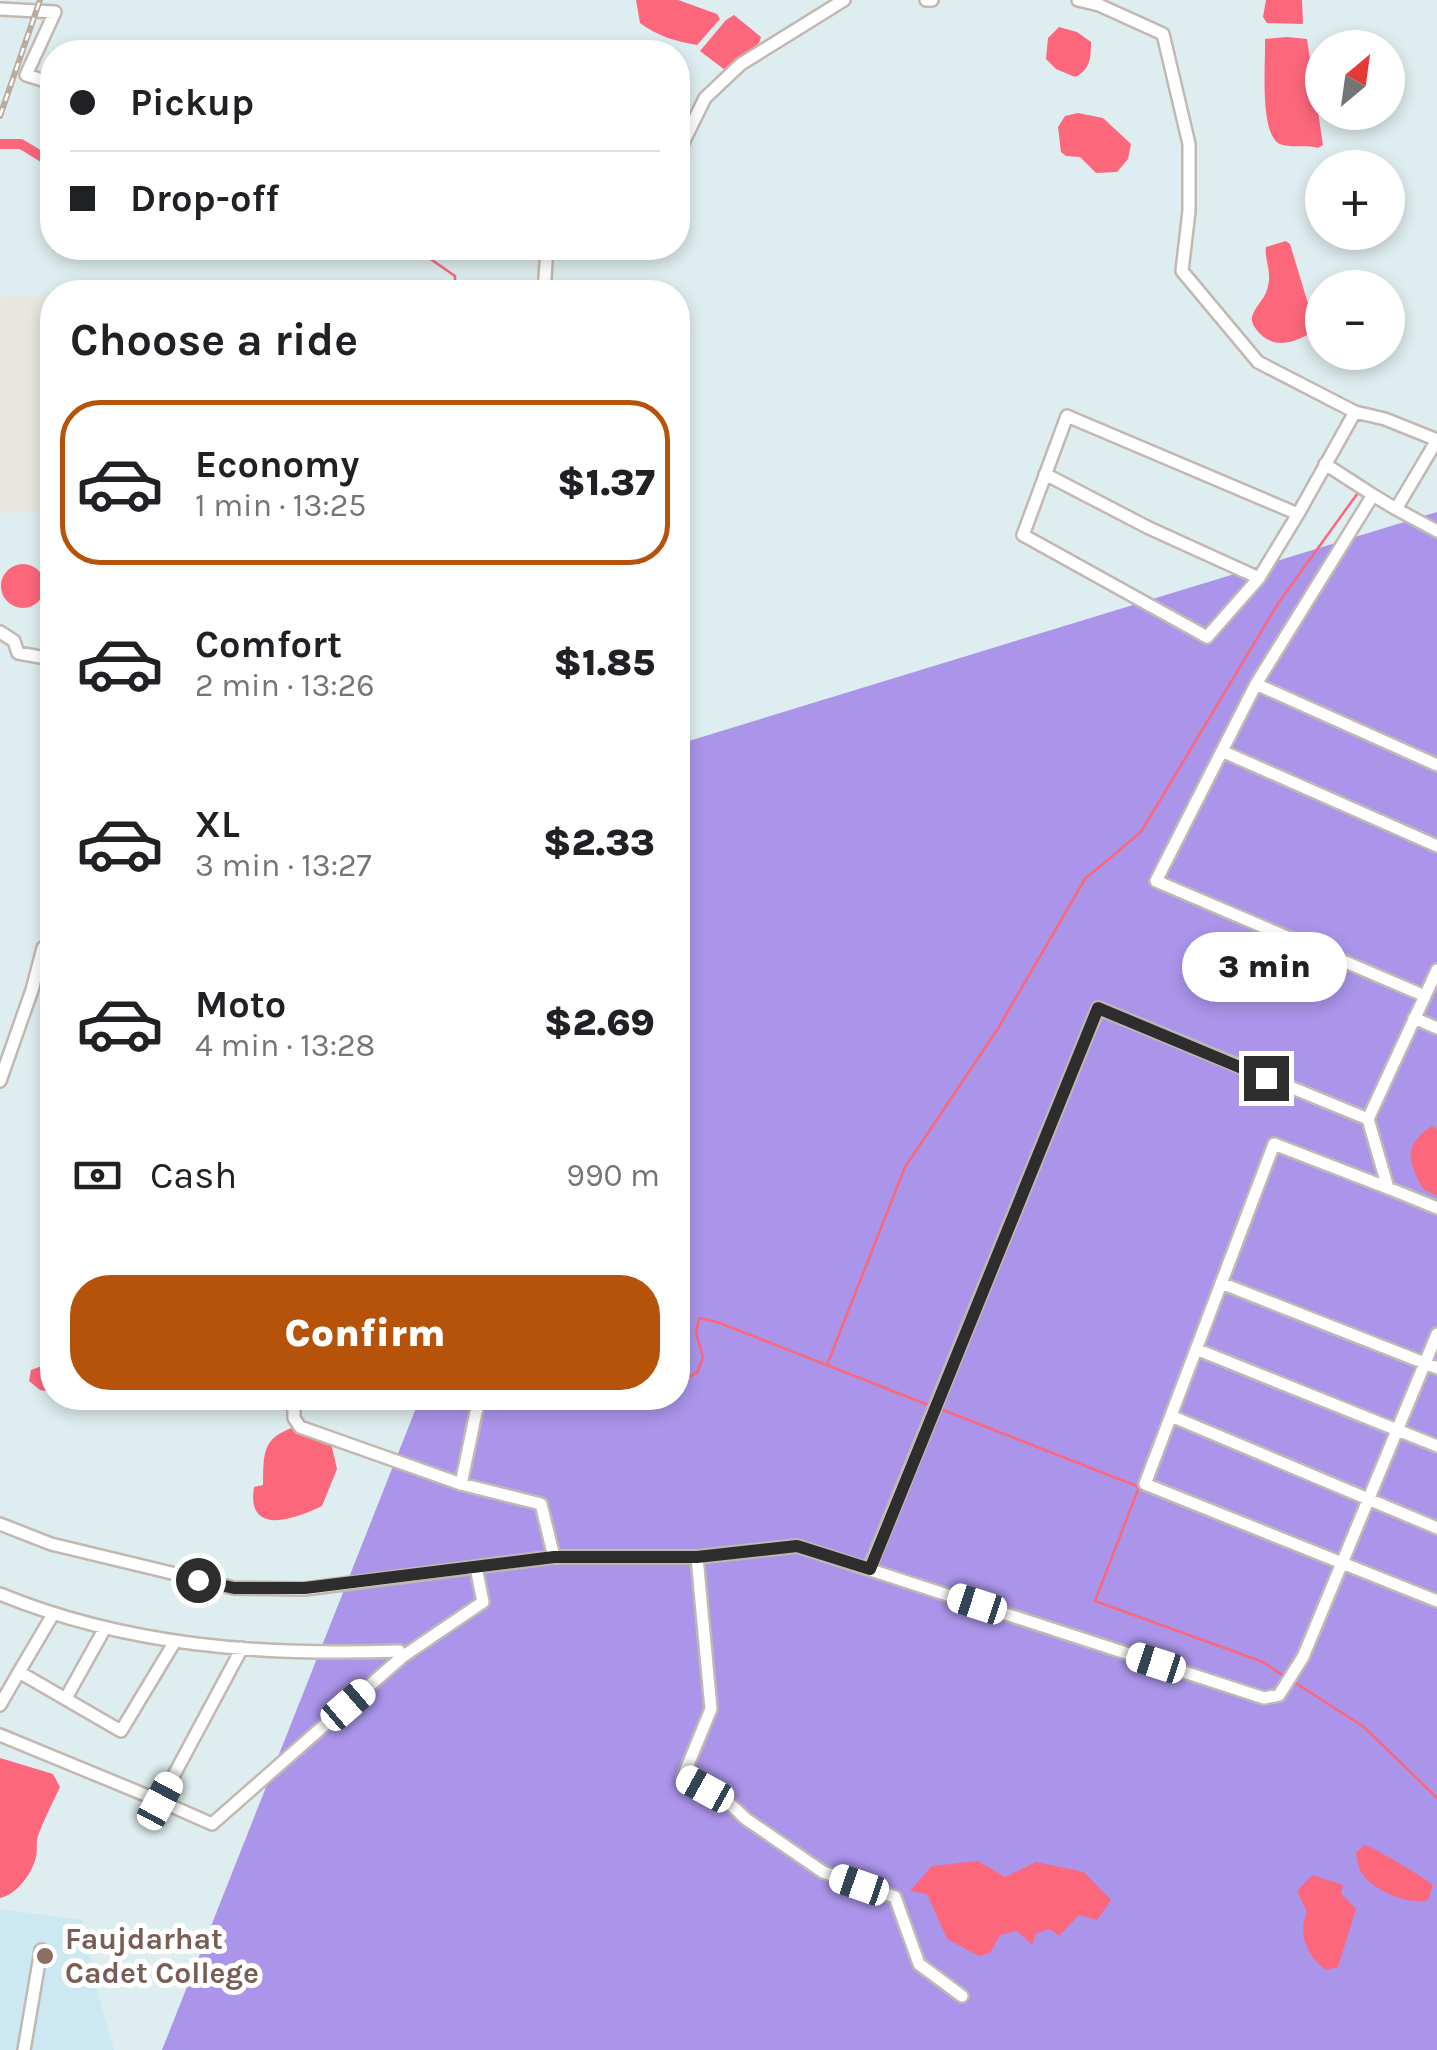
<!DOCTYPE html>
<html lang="en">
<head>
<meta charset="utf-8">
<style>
  :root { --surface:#fff; --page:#f2f2f2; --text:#202124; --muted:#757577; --line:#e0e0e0; --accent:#b45309 }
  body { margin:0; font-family:Karla,sans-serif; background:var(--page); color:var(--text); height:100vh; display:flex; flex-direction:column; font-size:38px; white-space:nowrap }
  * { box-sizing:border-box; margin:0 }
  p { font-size:32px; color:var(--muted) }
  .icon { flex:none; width:55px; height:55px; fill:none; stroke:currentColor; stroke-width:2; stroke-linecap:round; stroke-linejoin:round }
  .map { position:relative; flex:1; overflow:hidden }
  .details { position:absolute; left:40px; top:280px; width:650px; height:1130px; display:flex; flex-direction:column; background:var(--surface); border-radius:40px; box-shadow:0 5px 15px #0003 }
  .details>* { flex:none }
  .hud { position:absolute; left:40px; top:40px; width:650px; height:220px; border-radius:40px; box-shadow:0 5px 15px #0003; display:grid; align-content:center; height:220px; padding:0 30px; background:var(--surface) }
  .needle { width:65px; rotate:29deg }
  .fabs { position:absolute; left:1305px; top:30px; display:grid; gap:20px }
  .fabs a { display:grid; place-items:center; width:100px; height:100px; border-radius:50%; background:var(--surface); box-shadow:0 5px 15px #0003; font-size:50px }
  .end { position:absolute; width:45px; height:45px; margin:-22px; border:12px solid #2d2d2d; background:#fff; box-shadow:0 0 0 5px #fff }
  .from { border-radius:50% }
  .bubble { position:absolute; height:70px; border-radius:35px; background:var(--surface); box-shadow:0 5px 15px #0003; font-size:32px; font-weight:800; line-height:70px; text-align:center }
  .car { position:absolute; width:30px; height:60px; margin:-30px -15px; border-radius:12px; box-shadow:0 0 8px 2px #0007; background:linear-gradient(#fff 24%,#345 0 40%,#fff 0 76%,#345 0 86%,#fff 0) }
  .hud b { display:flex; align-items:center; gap:35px; height:95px; font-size:38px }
  .hud b+b { border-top:2px solid var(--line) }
  .hud i { width:25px; height:25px; background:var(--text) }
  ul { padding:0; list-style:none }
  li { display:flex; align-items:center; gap:30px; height:165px; margin:0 20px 15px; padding:0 10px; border:5px solid transparent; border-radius:40px }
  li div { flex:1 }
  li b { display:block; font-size:38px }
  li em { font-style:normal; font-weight:800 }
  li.selected { border-color:var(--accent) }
  li>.icon { width:90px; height:90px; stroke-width:1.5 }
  h2 { padding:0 30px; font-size:45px; line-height:120px }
  .pay { display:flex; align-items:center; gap:25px; height:110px; padding:0 30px; font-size:38px }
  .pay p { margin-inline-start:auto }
  .action { display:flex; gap:20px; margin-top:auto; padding:20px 30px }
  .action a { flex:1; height:115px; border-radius:40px; background:var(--accent); color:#fff; font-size:40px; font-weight:800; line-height:115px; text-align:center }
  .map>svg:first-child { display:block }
  .industrial { fill:#e8e6df }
  .education { fill:#cce8f2 }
  .green { fill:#ab95eb }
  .water { fill:#fc677c }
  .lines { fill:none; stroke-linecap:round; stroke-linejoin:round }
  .stream { stroke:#fc677c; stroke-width:2.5 }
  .canal { stroke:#fc677c; stroke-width:10 }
  .minor-casing { stroke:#c2b8b2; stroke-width:16 }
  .minor { stroke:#fff; stroke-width:11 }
  .rail-casing { stroke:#b9ab9f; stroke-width:6 }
  .rail { stroke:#fff; stroke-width:2.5; stroke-dasharray:8; stroke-linecap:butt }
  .route { stroke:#2d2d2d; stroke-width:12 }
  .education-dot { fill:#8d6e63; stroke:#fff; stroke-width:4 }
  .labels { text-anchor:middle; stroke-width:10; stroke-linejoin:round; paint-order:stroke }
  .education-label { font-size:30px; font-weight:bold; fill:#785e54; stroke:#fff; text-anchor:start }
</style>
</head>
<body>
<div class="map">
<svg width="1437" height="2050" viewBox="0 0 1437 2050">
  <rect width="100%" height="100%" fill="#deedef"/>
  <path class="industrial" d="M52 295V512L0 513V297Z"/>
  <path class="education" d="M0 1909 82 1920 97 1991 114 2050H0Z"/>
  <path class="green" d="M1437 512V2050H162L420 1398H678L679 744Z"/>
  <path class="water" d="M636 0H678L717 14 720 19 697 45C675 41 657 36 640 23Z
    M1266 0H1302L1303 24 1267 23 1263 17Z
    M734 15 761 37 759 43 725 70 700 51 726 20Z
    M1059 27 1077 32 1091 42C1091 58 1090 70 1075 77L1056 69 1046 59 1048 38Z
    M1287 37 1307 39 1323 145 1318 148C1307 144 1288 149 1278 143 1259 129 1266 61 1265 39Z
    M1078 113 1103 118 1131 144 1128 159 1117 172 1096 173 1080 157 1066 156 1061 152 1058 127 1065 116Z
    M1286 241 1290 244 1313 320 1307 335C1289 345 1270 348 1256 329 1253 325 1250 320 1253 314 1257 304 1266 298 1268 286 1272 271 1264 259 1266 247Z
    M1 586a22 22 0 1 1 44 0a22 22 0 1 1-44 0Z
    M1432 1126 1437 1129V1196L1423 1189C1408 1161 1402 1146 1432 1126Z
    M52 1317V1392L40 1390 29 1381 31 1370 42 1366 47 1327Z
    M295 1427 331 1443 337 1469 322 1506C295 1519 246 1537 254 1487L263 1485C264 1454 261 1438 295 1427Z
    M0 1758 53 1774 60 1787C53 1802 45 1817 39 1833 35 1842 38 1848 36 1857 32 1874 16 1895 0 1898Z
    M1364 1845C1374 1847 1424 1878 1433 1885L1428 1900C1409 1906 1369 1889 1360 1870 1358 1865 1357 1859 1356 1853Z
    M978 1861 1005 1877 1036 1862 1084 1872 1111 1900 1097 1920 1079 1915 1059 1936 1050 1929 1036 1933 1032 1945 1017 1931 1000 1935 990 1953 979 1956 947 1939 927 1894 910 1891 932 1866Z
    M1312 1875 1343 1885 1341 1893 1356 1909 1338 1967 1326 1970C1308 1957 1297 1934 1307 1912L1297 1891Z"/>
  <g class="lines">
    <path class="stream" d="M421 248 429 258 455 276V292
      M827 1365 905 1167 997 1030 1085 879 1141 832 1279 602 1360 490
      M678 1382 697 1373 703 1357 696 1333 699 1318 717 1322 931 1406
      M938 1408 1139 1487 1095 1601 1263 1662 1284 1676
      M1291 1680 1364 1727 1437 1798"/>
    <path class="canal" d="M0 144H21L52 163"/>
    <defs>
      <path id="minor" d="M926 0H932
        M1078 0 1099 5 1163 34 1189 144V211L1182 271 1258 362 1355 412 1298 514 1067 416 1023 535 1207 637 1259 578 1298 514
        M0 9 55 12 26 75 52 83
        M678 153 705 98 741 64 844 0
        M544 292 547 248
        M1355 412 1385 419 1437 440 1396 509 1373 495 1256 684 1156 881 1425 996
        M1325 464 1373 495
        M1045 474 1149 528 1259 578
        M1396 509 1437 531
        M0 632 14 641 18 653 52 659
        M1256 684 1437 765
        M1224 752 1437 846
        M1437 970 1368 1119 1388 1188 1437 1208
        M1414 1018 1437 1028
        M0 1081 32 990 43 948H52
        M1388 1188 1274 1144 1145 1484 1437 1601
        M1221 1283 1437 1368
        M1196 1349 1437 1446
        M294 1398V1418L300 1427 461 1484 541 1504 554 1557
        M1171 1416 1437 1528
        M461 1484 478 1403 482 1398
        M0 1524 51 1544 234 1588 305 1589 554 1557H697L797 1546 1264 1698 1279 1695 1303 1657 1437 1334
        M697 1557 711 1709 683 1777 727 1801 746 1819 823 1872 895 1897 919 1964 962 1996
        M869 1569 1098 1008 1368 1119
        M0 1594C127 1646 263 1656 399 1651L402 1657 483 1602 476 1567
        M52 1616 19 1672 121 1731 174 1643
        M242 1648 160 1801 212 1824 402 1657
        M66 1698 105 1628
        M0 1705 19 1672
        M0 1735 160 1801
        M24 2050 41 1950"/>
    </defs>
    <use href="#minor" class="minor-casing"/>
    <use href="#minor" class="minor"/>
    <defs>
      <path id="rail" d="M0 116 40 0"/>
    </defs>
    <use href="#rail" class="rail-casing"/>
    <use href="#rail" class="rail"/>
  </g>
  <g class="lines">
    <path class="route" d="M198 1580 234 1588H305L554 1557H697L797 1546 870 1569 1098 1008 1266 1078"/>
  </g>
  <circle class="education-dot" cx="45" cy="1956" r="10"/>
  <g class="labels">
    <g class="education-label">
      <text x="65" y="1949">Faujdarhat<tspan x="65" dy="34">Cadet College</tspan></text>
    </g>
  </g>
</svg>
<div class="fabs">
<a><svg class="needle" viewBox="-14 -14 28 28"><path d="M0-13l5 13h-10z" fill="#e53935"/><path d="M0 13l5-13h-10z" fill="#757577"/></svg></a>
<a>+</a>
<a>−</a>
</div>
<i class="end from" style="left:198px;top:1580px"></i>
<i class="end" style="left:1266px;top:1078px"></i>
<div class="bubble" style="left:1182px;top:932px;width:165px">3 min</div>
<i class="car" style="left:977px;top:1604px;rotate:288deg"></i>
<i class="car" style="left:1156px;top:1663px;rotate:288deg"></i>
<i class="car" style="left:348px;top:1705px;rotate:49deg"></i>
<i class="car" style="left:705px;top:1789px;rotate:299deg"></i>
<i class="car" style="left:160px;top:1801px;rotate:28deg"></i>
<i class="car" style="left:859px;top:1885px;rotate:289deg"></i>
<div class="hud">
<b><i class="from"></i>Pickup</b>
<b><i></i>Drop-off</b>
</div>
<section class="details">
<h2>Choose a ride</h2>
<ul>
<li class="selected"><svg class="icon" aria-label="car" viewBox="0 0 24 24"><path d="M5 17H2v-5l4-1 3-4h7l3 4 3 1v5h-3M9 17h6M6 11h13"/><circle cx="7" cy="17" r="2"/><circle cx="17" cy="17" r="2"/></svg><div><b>Economy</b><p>1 min · 13:25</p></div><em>$1.37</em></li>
<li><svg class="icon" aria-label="car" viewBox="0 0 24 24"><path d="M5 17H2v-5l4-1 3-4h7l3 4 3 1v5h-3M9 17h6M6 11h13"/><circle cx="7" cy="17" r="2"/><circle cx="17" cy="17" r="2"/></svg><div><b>Comfort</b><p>2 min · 13:26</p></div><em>$1.85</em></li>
<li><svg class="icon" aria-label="car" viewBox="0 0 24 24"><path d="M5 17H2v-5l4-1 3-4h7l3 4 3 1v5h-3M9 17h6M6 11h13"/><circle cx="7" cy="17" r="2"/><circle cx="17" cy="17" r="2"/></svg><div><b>XL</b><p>3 min · 13:27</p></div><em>$2.33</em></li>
<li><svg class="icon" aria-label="car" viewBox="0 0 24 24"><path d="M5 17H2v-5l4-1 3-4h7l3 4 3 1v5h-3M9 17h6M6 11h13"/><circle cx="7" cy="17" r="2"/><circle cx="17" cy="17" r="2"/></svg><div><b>Moto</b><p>4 min · 13:28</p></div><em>$2.69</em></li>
</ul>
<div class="pay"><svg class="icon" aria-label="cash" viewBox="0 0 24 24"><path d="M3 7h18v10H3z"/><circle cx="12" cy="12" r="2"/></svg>Cash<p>990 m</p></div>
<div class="action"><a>Confirm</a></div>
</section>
</div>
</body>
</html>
